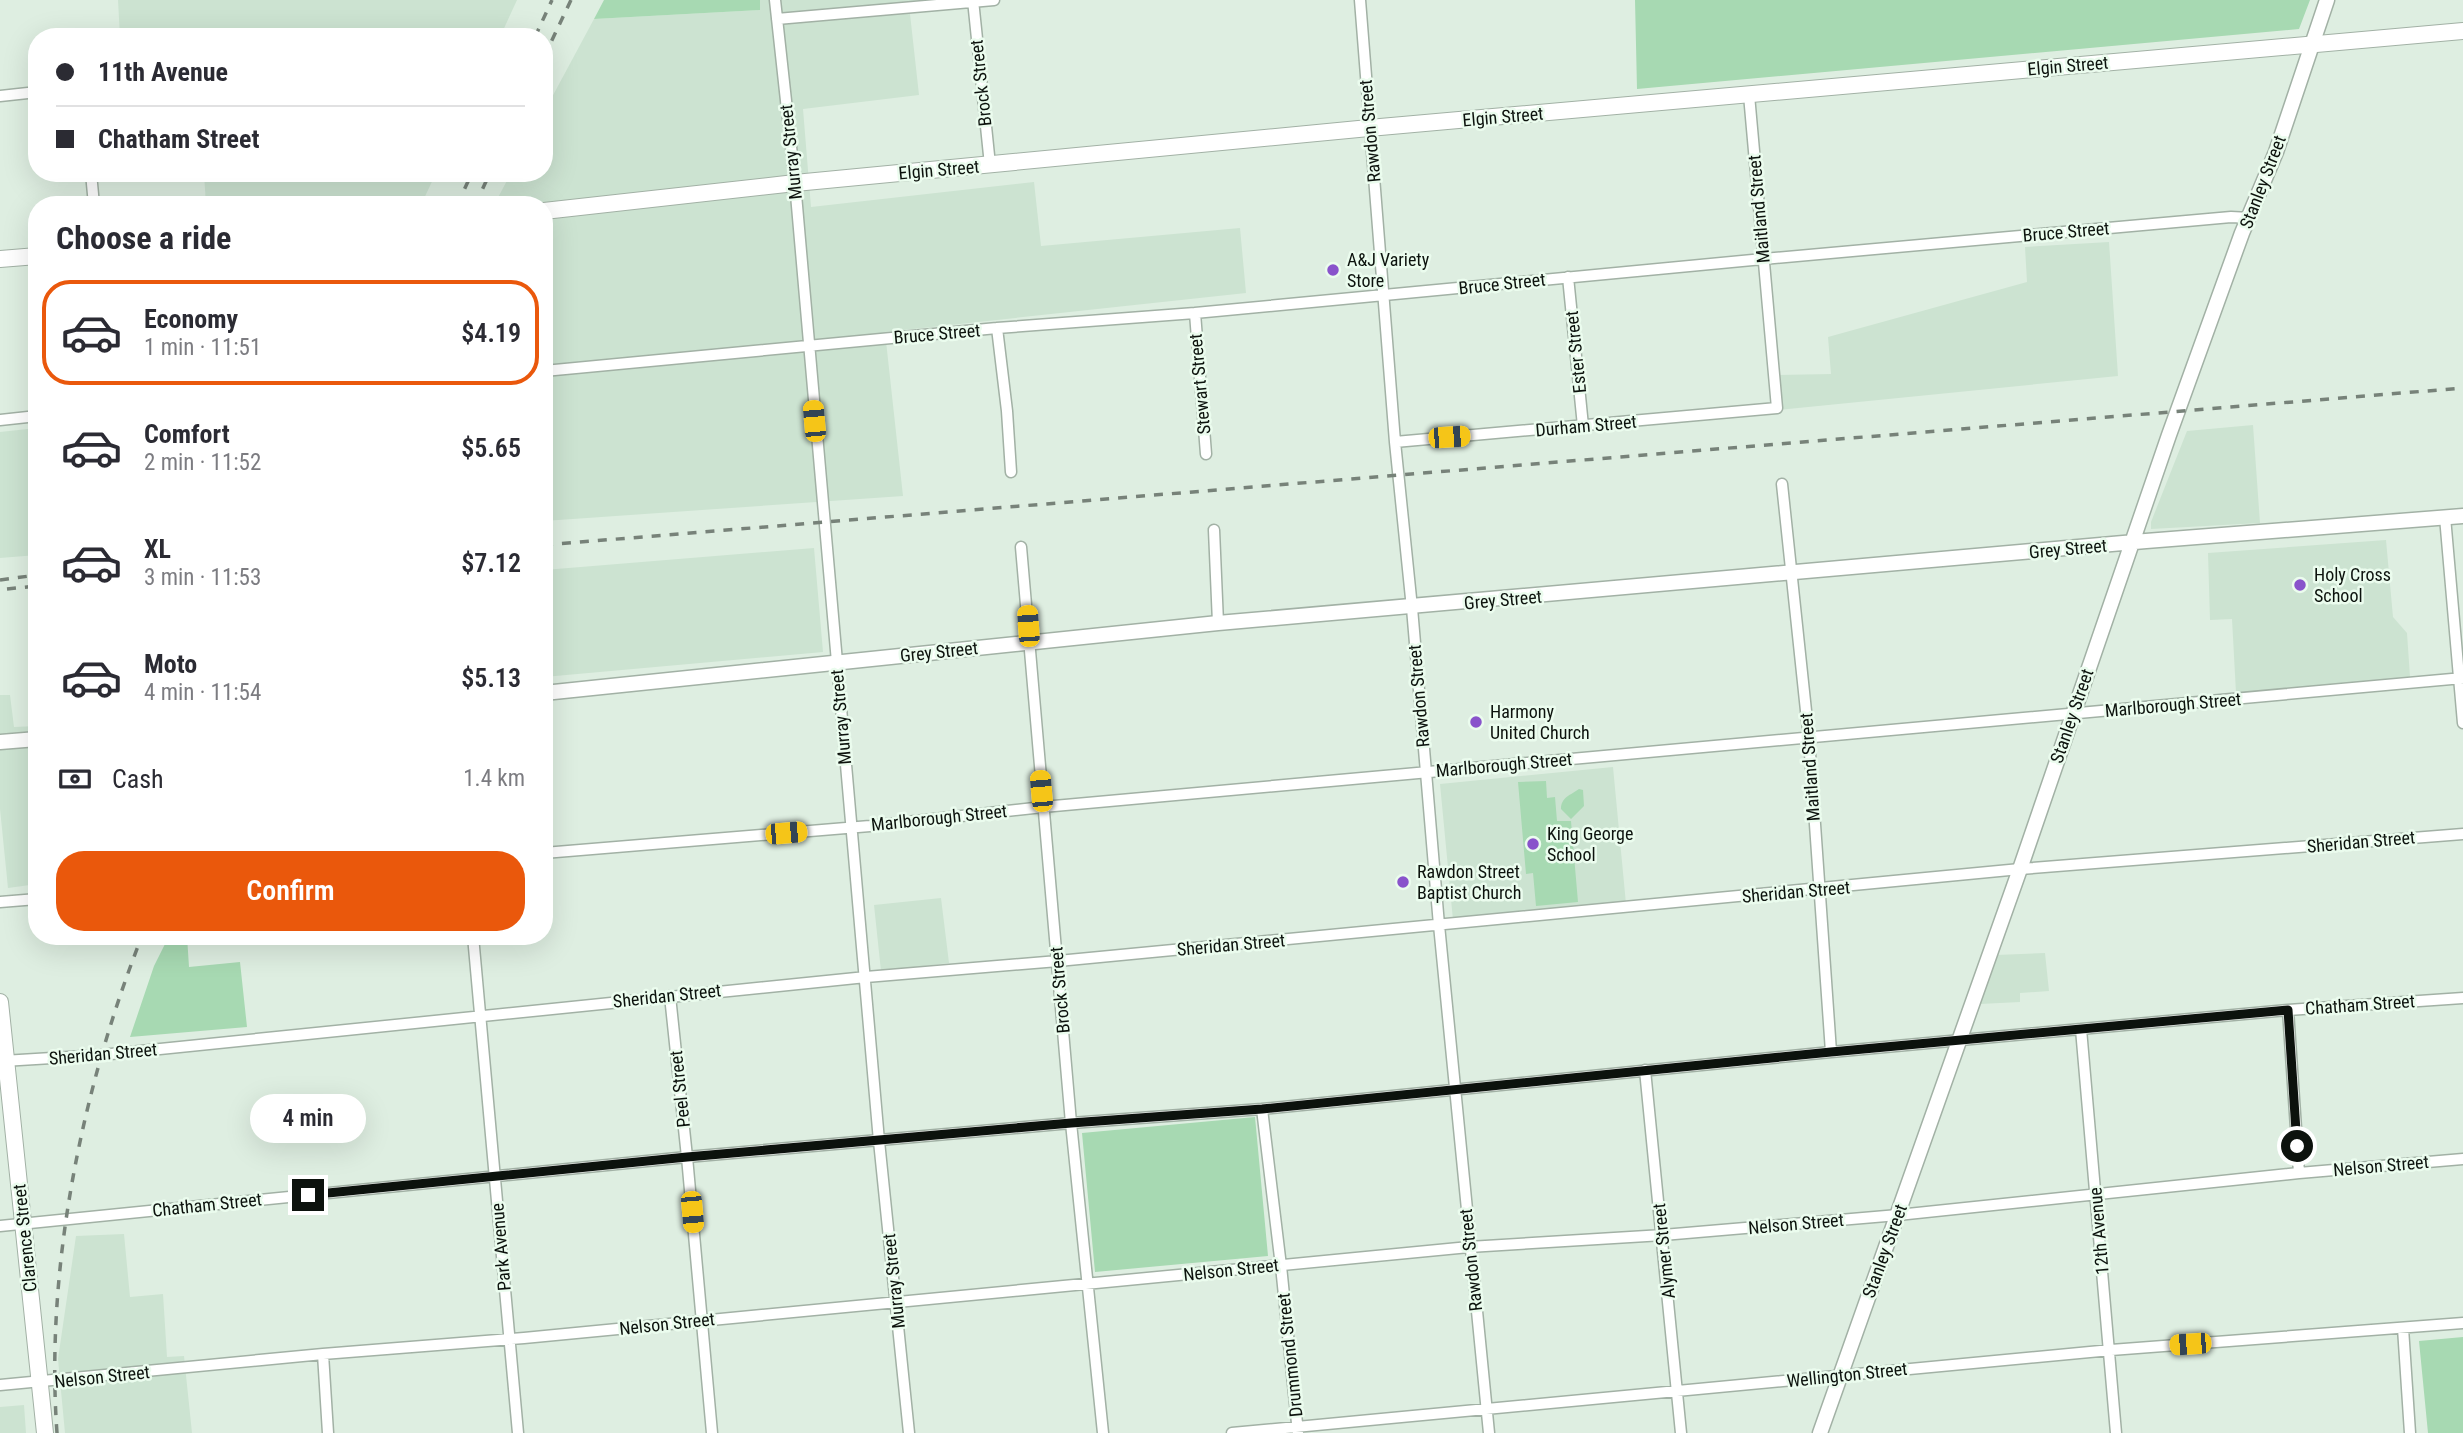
<!DOCTYPE html>
<html lang="en">
<head>
<meta charset="utf-8">
<style>
  :root { --surface:#fff; --page:#f7f7f7; --text:#2b2b33; --muted:#7c7c81; --line:#e1e1e2; --accent:#ea580c }
  body { margin:0; font-family:"Roboto Condensed",sans-serif; background:var(--page); color:var(--text); height:100vh; display:flex; flex-direction:column; font-size:26px; white-space:nowrap }
  * { box-sizing:border-box; margin:0 }
  p { font-size:23px; color:var(--muted) }
  .icon { flex:none; width:38px; height:38px; fill:none; stroke:currentColor; stroke-width:2; stroke-linecap:round; stroke-linejoin:round }
  .map { position:relative; flex:1; overflow:hidden }
  .drawer { position:absolute; left:28px; top:196px; width:525px; height:749px; display:flex; flex-direction:column; background:var(--surface); border-radius:28px; box-shadow:0 7px 28px #0002 }
  .drawer>* { flex:none }
  .guide { position:absolute; left:28px; top:28px; width:525px; height:154px; border-radius:28px; box-shadow:0 7px 28px #0002; display:grid; align-content:center; height:154px; padding:0 28px; background:var(--surface) }
  .end { position:absolute; width:32px; height:32px; margin:-16px; border:9px solid #0c120d; background:#fff; box-shadow:0 0 0 4px #fff }
  .from { border-radius:50% }
  .bubble { position:absolute; height:49px; border-radius:24px; background:var(--surface); box-shadow:0 7px 28px #0002; font-size:23px; font-weight:600; line-height:49px; text-align:center }
  .car { position:absolute; width:21px; height:42px; margin:-21px -10px; border-radius:9px; box-shadow:0 0 5px 2px #0007; background:linear-gradient(#f5c518 24%,#345 0 40%,#f5c518 0 76%,#345 0 86%,#f5c518 0) }
  .guide b { display:flex; align-items:center; gap:24px; height:66px; font-size:26px }
  .guide b+b { border-top:2px solid var(--line) }
  .guide i { width:18px; height:18px; background:var(--text) }
  ul { padding:0; list-style:none }
  li { display:flex; align-items:center; gap:21px; height:105px; margin:0 14px 10px; padding:0 14px; border:4px solid transparent; border-radius:28px }
  li div { flex:1 }
  li b { display:block; font-size:26px }
  li em { font-style:normal; font-weight:600 }
  li.active { border-color:var(--accent) }
  li>.icon { width:63px; height:63px; stroke-width:1.5 }
  h2 { padding:0 28px; font-size:32px; line-height:84px }
  .pay { display:flex; align-items:center; gap:18px; height:77px; padding:0 28px; font-size:26px }
  .pay p { margin-inline-start:auto }
  .button { display:flex; gap:14px; margin-top:auto; padding:14px 28px }
  .button a { flex:1; height:80px; border-radius:28px; background:var(--accent); color:#fff; font-size:28px; font-weight:600; line-height:80px; text-align:center }
  .map>svg:first-child { display:block }
  .built { fill:#cce3d1 }
  .green { fill:#a7d9b2 }
  .lines { fill:none; stroke-linecap:round; stroke-linejoin:round }
  .minor-casing { stroke:#a2b1a5; stroke-width:13 }
  .tertiary-casing { stroke:#a2b1a5; stroke-width:17 }
  .secondary-casing { stroke:#a2b1a5; stroke-width:18 }
  .minor { stroke:#fff; stroke-width:10 }
  .tertiary { stroke:#fff; stroke-width:14 }
  .secondary { stroke:#fff; stroke-width:16 }
  .rail { stroke:#778279; stroke-width:3.5; stroke-dasharray:9 9; stroke-linecap:butt }
  .route { stroke:#0c120d; stroke-width:9 }
  .poi-dot { fill:#8953cb; stroke:#ebfcee; stroke-width:2.5 }
  .labels { text-anchor:middle; stroke-width:5; stroke-linejoin:round; paint-order:stroke }
  .street-label { font-size:18px; fill:#0c120d; stroke:#ebfcee }
  .poi-label { font-size:18px; fill:#0c120d; stroke:#ebfcee; text-anchor:start }
</style>
</head>
<body>
<div class="map">
<svg width="2463" height="1433" viewBox="0 0 2463 1433">
  <rect width="100%" height="100%" fill="#deeee1"/>
  <path class="built" d="M118 0H517L500 37H120Z
    M760 0H961L909 5 919 95 803 109 811 207 1034 182 1041 246 1240 228 1246 293 885 332 903 496 544 521V205H494L511 173H544V112L594 19 760 10Z
    M204 173H436L421 205H206Z
    M2109 242 2118 376 1778 410 1775 375 1831 374 1828 337 2027 282 2025 247Z
    M2253 425 2260 523 2151 529V522L2187 431Z
    M37 428V555L0 558V432Z
    M2386 540 2393 617 2407 633 2410 677 2236 693 2232 619 2210 620 2208 553Z
    M814 548 823 652 544 677V570Z
    M0 695H10L14 727 37 726V884L8 888 0 809Z
    M1613 767 1626 904 1453 920 1440 784Z
    M941 898 949 963 881 971 874 905Z
    M2045 953 2049 991 2020 993V1002L1980 1004 1996 955Z
    M124 1234 130 1297 163 1294 167 1357 184 1356 192 1433H65L58 1359 76 1236Z
    M24 1405 26 1433H0V1407Z"/>
  <path class="green" d="M604 0H760V10L594 19Z
    M1635 0H2310L2299 29 1637 89Z
    M1546 781 1547 798 1555 797 1557 821H1571L1578 902 1536 906 1533 873 1526 874 1518 782Z
    M1579 789 1583 790 1584 806 1571 819 1561 809C1561 797 1571 795 1579 789Z
    M169 936H187L189 967 240 962 247 1027 130 1037 154 966Z
    M1255 1117 1268 1256 1095 1272 1082 1133Z
    M2463 1337V1433H2428L2419 1341Z"/>
  <g class="lines">
    <defs>
      <path id="minor" d="M775 0 795 183 879 1141 909 1433
        M973 0 990 165
        M1360 0 1395 442 1412 608 1439 925 1489 1433
        M777 19 994 0
        M0 96 37 92
        M91 173 94 205
        M1568 277 1583 426
        M1195 313 1206 454
        M997 328 1007 411 1011 472
        M544 371 997 328 1195 313 1763 259 2231 217 2250 218
        M0 420 37 416
        M1395 442 1777 408 1749 95
        M1782 484 1809 739 1831 1052
        M2445 517 2463 723
        M1214 530 1218 623
        M1021 547 1071 1123 1103 1433
        M544 853 870 826 1043 807 2463 678
        M0 902 37 899
        M473 936 518 1433
        M670 996 687 1157 712 1433
        M2288 1010 2299 1173
        M2081 1029 2116 1433
        M3 1061 101 1055 866 977 1058 961 2020 869 2463 834
        M1645 1070 1681 1433
        M1262 1109 1281 1266 1298 1433
        M0 1226 687 1157 1071 1123 1262 1109 1831 1052 2288 1010 2463 998
        M2403 1328 2410 1433
        M323 1354 328 1433
        M0 1385 323 1354 524 1338 1469 1247 1663 1235 1898 1215 2299 1173 2463 1159
        M1232 1433 2111 1350 2463 1323"/>
      <path id="tertiary" d="M544 693 1218 623 2146 541 2463 516
        M0 742 37 739
        M1820 1433 2020 869 2169 435 2242 233 2276 152 2327 0"/>
      <path id="secondary" d="M544 211 795 183 1369 128 2463 31
        M0 259 37 256
        M0 1002 45 1433"/>
    </defs>
    <use href="#minor" class="minor-casing"/>
    <use href="#tertiary" class="tertiary-casing"/>
    <use href="#secondary" class="secondary-casing"/>
    <use href="#minor" class="minor"/>
    <use href="#tertiary" class="tertiary"/>
    <use href="#secondary" class="secondary"/>
    <path class="rail" d="M535 37 552 0
      M544 57 571 0
      M457 205 472 173
      M475 205 490 173
      M544 545 2463 388
      M0 580 37 575
      M7 589 37 586
      M57 1433C45 1269 82 1088 142 936"/>
  </g>
  <g class="lines">
    <path class="route" d="M308 1195 687 1157 1071 1123 1262 1109 1831 1052 2288 1010 2297 1146"/>
  </g>
  <g class="poi-dot">
    <circle cx="1333" cy="270" r="7"/>
    <circle cx="2300" cy="585" r="7"/>
    <circle cx="1476" cy="722" r="7"/>
    <circle cx="1533" cy="844" r="7"/>
    <circle cx="1403" cy="882" r="7"/>
  </g>
  <g class="labels">
    <g class="street-label">
      <text transform="translate(2068 66) rotate(-5)" y="6">Elgin Street</text>
      <text transform="translate(981 83) rotate(-96)" y="6">Brock Street</text>
      <text transform="translate(1503 117) rotate(-5)" y="6">Elgin Street</text>
      <text transform="translate(1370 131) rotate(-95)" y="6">Rawdon Street</text>
      <text transform="translate(791 152) rotate(-96)" y="6">Murray Street</text>
      <text transform="translate(939 170) rotate(-5)" y="6">Elgin Street</text>
      <text transform="translate(2263 182) rotate(-69)" y="6">Stanley Street</text>
      <text transform="translate(1759 209) rotate(-95)" y="6">Maitland Street</text>
      <text transform="translate(2066 232) rotate(-5)" y="6">Bruce Street</text>
      <text transform="translate(1502 284) rotate(-6)" y="6">Bruce Street</text>
      <text transform="translate(937 334) rotate(-5)" y="6">Bruce Street</text>
      <text transform="translate(1576 352) rotate(-96)" y="6">Ester Street</text>
      <text transform="translate(1200 384) rotate(-95)" y="6">Stewart Street</text>
      <text transform="translate(1586 426) rotate(-5)" y="6">Durham Street</text>
      <text transform="translate(2068 549) rotate(-5)" y="6">Grey Street</text>
      <text transform="translate(1503 600) rotate(-5)" y="6">Grey Street</text>
      <text transform="translate(939 652) rotate(-6)" y="6">Grey Street</text>
      <text transform="translate(1419 696) rotate(-95)" y="6">Rawdon Street</text>
      <text transform="translate(2173 705) rotate(-5)" y="6">Marlborough Street</text>
      <text transform="translate(2072 716) rotate(-71)" y="6">Stanley Street</text>
      <text transform="translate(841 717) rotate(-95)" y="6">Murray Street</text>
      <text transform="translate(1504 765) rotate(-5)" y="6">Marlborough Street</text>
      <text transform="translate(1810 767) rotate(-94)" y="6">Maitland Street</text>
      <text transform="translate(939 818) rotate(-6)" y="6">Marlborough Street</text>
      <text transform="translate(2361 842) rotate(-5)" y="6">Sheridan Street</text>
      <text transform="translate(1796 892) rotate(-5)" y="6">Sheridan Street</text>
      <text transform="translate(1231 945) rotate(-5)" y="6">Sheridan Street</text>
      <text transform="translate(1060 990) rotate(-95)" y="6">Brock Street</text>
      <text transform="translate(667 996) rotate(-6)" y="6">Sheridan Street</text>
      <text transform="translate(2360 1005) rotate(-4)" y="6">Chatham Street</text>
      <text transform="translate(103 1054) rotate(-5)" y="6">Sheridan Street</text>
      <text transform="translate(680 1089) rotate(-96)" y="6">Peel Street</text>
      <text transform="translate(2381 1166) rotate(-5)" y="6">Nelson Street</text>
      <text transform="translate(207 1205) rotate(-6)" y="6">Chatham Street</text>
      <text transform="translate(1796 1224) rotate(-5)" y="6">Nelson Street</text>
      <text transform="translate(2099 1231) rotate(-95)" y="6">12th Avenue</text>
      <text transform="translate(25 1238) rotate(-96)" y="6">Clarence Street</text>
      <text transform="translate(501 1247) rotate(-95)" y="6">Park Avenue</text>
      <text transform="translate(1664 1251) rotate(-96)" y="6">Alymer Street</text>
      <text transform="translate(1885 1251) rotate(-70)" y="6">Stanley Street</text>
      <text transform="translate(1471 1260) rotate(-96)" y="6">Rawdon Street</text>
      <text transform="translate(1231 1270) rotate(-6)" y="6">Nelson Street</text>
      <text transform="translate(894 1281) rotate(-96)" y="6">Murray Street</text>
      <text transform="translate(667 1324) rotate(-6)" y="6">Nelson Street</text>
      <text transform="translate(1290 1355) rotate(-96)" y="6">Drummond Street</text>
      <text transform="translate(1847 1375) rotate(-6)" y="6">Wellington Street</text>
      <text transform="translate(102 1377) rotate(-6)" y="6">Nelson Street</text>
    </g>
    <g class="poi-label">
      <text x="1347" y="266">A&amp;J Variety<tspan x="1347" dy="21">Store</tspan></text>
      <text x="2314" y="581">Holy Cross<tspan x="2314" dy="21">School</tspan></text>
      <text x="1490" y="718">Harmony<tspan x="1490" dy="21">United Church</tspan></text>
      <text x="1547" y="840">King George<tspan x="1547" dy="21">School</tspan></text>
      <text x="1417" y="878">Rawdon Street<tspan x="1417" dy="21">Baptist Church</tspan></text>
    </g>
  </g>
</svg>
<i class="end from" style="left:2297px;top:1146px"></i>
<i class="end" style="left:308px;top:1195px"></i>
<div class="bubble" style="left:250px;top:1094px;width:116px">4 min</div>
<i class="car" style="left:814px;top:421px;rotate:355deg"></i>
<i class="car" style="left:1449px;top:437px;rotate:86deg"></i>
<i class="car" style="left:1028px;top:626px;rotate:356deg"></i>
<i class="car" style="left:1041px;top:791px;rotate:355deg"></i>
<i class="car" style="left:786px;top:833px;rotate:85deg"></i>
<i class="car" style="left:692px;top:1212px;rotate:175deg"></i>
<i class="car" style="left:2190px;top:1344px;rotate:266deg"></i>
<div class="guide">
<b><i class="from"></i>11th Avenue</b>
<b><i></i>Chatham Street</b>
</div>
<section class="drawer">
<h2>Choose a ride</h2>
<ul>
<li class="active"><svg class="icon" aria-label="car" viewBox="0 0 24 24"><path d="M5 17H2v-5l4-1 3-4h7l3 4 3 1v5h-3M9 17h6M6 11h13"/><circle cx="7" cy="17" r="2"/><circle cx="17" cy="17" r="2"/></svg><div><b>Economy</b><p>1 min · 11:51</p></div><em>$4.19</em></li>
<li><svg class="icon" aria-label="car" viewBox="0 0 24 24"><path d="M5 17H2v-5l4-1 3-4h7l3 4 3 1v5h-3M9 17h6M6 11h13"/><circle cx="7" cy="17" r="2"/><circle cx="17" cy="17" r="2"/></svg><div><b>Comfort</b><p>2 min · 11:52</p></div><em>$5.65</em></li>
<li><svg class="icon" aria-label="car" viewBox="0 0 24 24"><path d="M5 17H2v-5l4-1 3-4h7l3 4 3 1v5h-3M9 17h6M6 11h13"/><circle cx="7" cy="17" r="2"/><circle cx="17" cy="17" r="2"/></svg><div><b>XL</b><p>3 min · 11:53</p></div><em>$7.12</em></li>
<li><svg class="icon" aria-label="car" viewBox="0 0 24 24"><path d="M5 17H2v-5l4-1 3-4h7l3 4 3 1v5h-3M9 17h6M6 11h13"/><circle cx="7" cy="17" r="2"/><circle cx="17" cy="17" r="2"/></svg><div><b>Moto</b><p>4 min · 11:54</p></div><em>$5.13</em></li>
</ul>
<div class="pay"><svg class="icon" aria-label="cash" viewBox="0 0 24 24"><path d="M3 7h18v10H3z"/><circle cx="12" cy="12" r="2"/></svg>Cash<p>1.4 km</p></div>
<div class="button"><a>Confirm</a></div>
</section>
</div>
</body>
</html>
